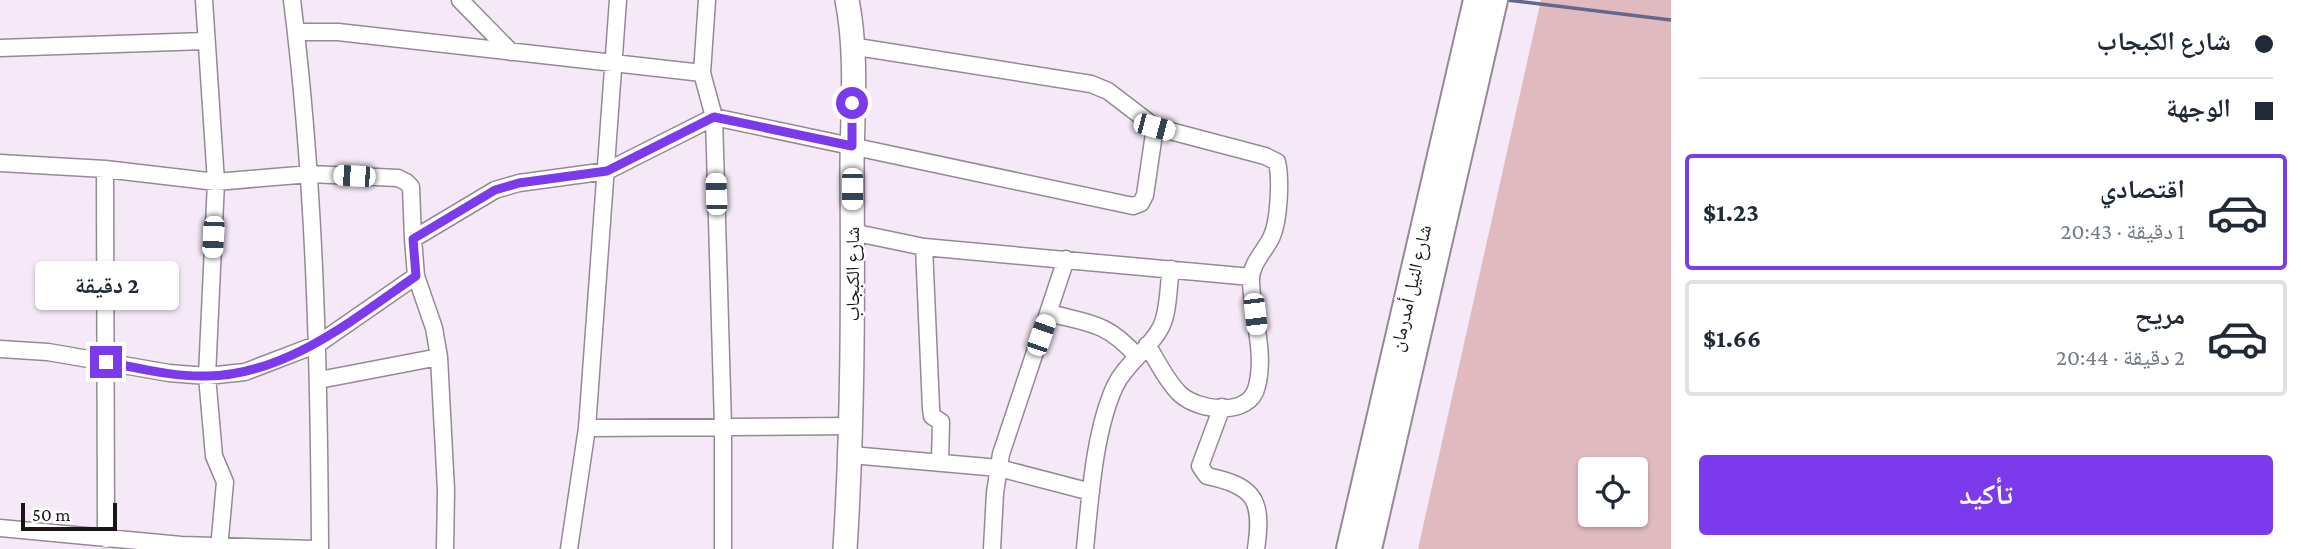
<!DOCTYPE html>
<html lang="ar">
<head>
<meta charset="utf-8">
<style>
  :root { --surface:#fff; --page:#f2f2f3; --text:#1f2937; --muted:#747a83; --line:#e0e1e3; --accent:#7c3aed }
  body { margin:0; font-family:"Crimson Pro","Noto Naskh Arabic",serif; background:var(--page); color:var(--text); direction:rtl; height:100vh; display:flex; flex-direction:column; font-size:26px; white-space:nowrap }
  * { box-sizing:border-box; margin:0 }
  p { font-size:23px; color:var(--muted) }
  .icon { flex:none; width:38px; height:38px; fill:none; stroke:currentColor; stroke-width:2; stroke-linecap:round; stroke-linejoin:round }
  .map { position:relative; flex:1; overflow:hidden; direction:ltr }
  .side { display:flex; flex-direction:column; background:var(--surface); width:630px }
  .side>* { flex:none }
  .guide { display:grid; align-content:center; height:154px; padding:0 28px; background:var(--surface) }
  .fabs { position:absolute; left:1578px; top:457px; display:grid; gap:14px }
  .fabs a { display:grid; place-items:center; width:70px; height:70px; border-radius:7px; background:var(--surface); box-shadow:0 2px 5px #0004; font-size:35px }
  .scale { position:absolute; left:21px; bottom:18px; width:96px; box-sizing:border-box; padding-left:7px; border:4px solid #191519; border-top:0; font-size:19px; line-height:24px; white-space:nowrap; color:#191519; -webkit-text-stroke:5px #fff; paint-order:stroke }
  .end { position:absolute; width:32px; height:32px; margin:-16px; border:9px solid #7c3aed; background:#fff; box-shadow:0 0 0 4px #fff }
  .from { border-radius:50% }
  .bubble { position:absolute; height:49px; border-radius:7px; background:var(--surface); box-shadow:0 2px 5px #0004; font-size:23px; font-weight:700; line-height:49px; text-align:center; direction:rtl }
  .car { position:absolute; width:21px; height:42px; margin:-21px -10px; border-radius:9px; box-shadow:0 0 5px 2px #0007; background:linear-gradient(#fff 24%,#345 0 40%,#fff 0 76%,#345 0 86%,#fff 0) }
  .guide b { display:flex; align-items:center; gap:24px; height:66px; font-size:26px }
  .guide b+b { border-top:2px solid var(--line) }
  .guide i { width:18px; height:18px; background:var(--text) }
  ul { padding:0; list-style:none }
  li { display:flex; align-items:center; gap:21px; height:116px; margin:0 14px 10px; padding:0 14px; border:4px solid var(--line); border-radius:7px }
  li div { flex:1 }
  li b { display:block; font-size:26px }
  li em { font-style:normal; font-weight:700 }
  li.on { border-color:var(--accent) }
  li>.icon { width:63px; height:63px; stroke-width:1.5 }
  .cta { display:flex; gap:14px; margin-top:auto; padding:14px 28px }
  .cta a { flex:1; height:80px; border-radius:7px; background:var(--accent); color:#fff; font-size:28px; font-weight:700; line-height:80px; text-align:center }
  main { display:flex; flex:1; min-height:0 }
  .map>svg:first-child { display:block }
  .green { fill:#e1bac0; fill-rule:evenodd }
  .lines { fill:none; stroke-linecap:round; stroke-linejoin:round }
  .stream { stroke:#62688b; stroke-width:3.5 }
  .minor-casing { stroke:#958997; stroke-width:19 }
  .secondary-casing { stroke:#958997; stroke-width:26 }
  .primary-casing { stroke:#958997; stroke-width:28 }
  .minor { stroke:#fff; stroke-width:16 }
  .secondary { stroke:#fff; stroke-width:23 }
  .primary { stroke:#fff; stroke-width:24 }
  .route { stroke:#7c3aed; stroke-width:9 }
  .labels { text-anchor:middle; stroke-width:5; stroke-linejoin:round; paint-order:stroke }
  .street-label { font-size:19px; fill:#191519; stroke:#fff }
</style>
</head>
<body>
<main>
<section class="side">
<div class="guide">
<b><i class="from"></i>شارع الكبجاب</b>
<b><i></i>الوجهة</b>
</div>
<ul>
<li class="on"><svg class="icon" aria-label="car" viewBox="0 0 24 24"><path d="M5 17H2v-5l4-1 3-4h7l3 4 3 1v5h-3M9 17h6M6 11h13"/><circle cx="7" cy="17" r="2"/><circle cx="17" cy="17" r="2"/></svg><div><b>اقتصادي</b><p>1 دقيقة · 20:43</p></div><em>$1.23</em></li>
<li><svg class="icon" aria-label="car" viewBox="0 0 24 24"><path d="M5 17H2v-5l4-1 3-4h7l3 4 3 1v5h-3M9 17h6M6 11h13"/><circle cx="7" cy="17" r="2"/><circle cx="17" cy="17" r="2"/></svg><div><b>مريح</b><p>2 دقيقة · 20:44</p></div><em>$1.66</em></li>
</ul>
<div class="cta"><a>تأكيد</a></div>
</section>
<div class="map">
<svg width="1671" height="549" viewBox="0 0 1671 549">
  <rect width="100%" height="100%" fill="#f5e9f7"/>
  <path class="green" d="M1541 0H1671V549H1418ZM1591 469H1636V514H1591Z"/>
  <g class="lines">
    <path class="stream" d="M1507 0 1671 20"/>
    <defs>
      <path id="minor" d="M204 0 216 182 207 376 214 456 225 482 219 549
        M292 0C315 182 319 365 320 549
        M460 0 511 52
        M707 0 702 73 714 117 723 426V549
        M296 32H338L702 73
        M0 48 205 41
        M0 163 105 169 216 182 310 174 398 178 406 182 411 187 413 239
        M105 169 106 539
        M852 232 924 247 1251 277
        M924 247 931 408 932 416 941 422 940 461
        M416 276 434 328 439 357 446 490 445 549
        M1049 313C1091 324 1106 322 1137 356
        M1147 345C1157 360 1166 381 1180 394 1198 411 1250 418 1257 386 1266 351 1251 314 1251 279 1251 263 1266 250 1272 236 1279 220 1281 179 1277 162L1265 156 1155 127
        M0 349 48 352 169 373 207 376 245 372 318 344 416 276 413 239 495 190 519 183 607 171 714 117 1133 206 1141 203 1145 195 1155 127 1108 91 1091 84 851 46
        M319 380 439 357
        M1222 407 1200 466 1207 476C1256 486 1263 501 1256 549
        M587 428 852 426
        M851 455 999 468 1091 492
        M0 528 181 545 313 549
        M569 549 587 428 618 0
        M992 549 995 493 1001 454 1066 259
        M1085 549C1090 499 1094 432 1115 386 1126 363 1150 349 1161 327 1169 311 1168 286 1171 269"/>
      <path id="secondary" d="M845 549C853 423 853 297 852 170 852 115 858 55 847 0"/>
      <path id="primary" d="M1349 549 1476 0
        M1369 549 1495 0"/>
    </defs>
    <use href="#minor" class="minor-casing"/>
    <use href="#secondary" class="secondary-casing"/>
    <use href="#primary" class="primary-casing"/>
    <use href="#minor" class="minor"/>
    <use href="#secondary" class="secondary"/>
    <use href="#primary" class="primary"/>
  </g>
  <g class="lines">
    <path class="route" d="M106 362C139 368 173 377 207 376 286 375 354 319 416 276L413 239 495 190 519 183 607 171 714 117 852 146V103"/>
  </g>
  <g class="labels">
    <g class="street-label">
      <text transform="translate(852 274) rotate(-90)" y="7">شارع الكبجاب</text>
      <text transform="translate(1410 288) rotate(-77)" y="7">شارع النيل أمدرمان</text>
    </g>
  </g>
</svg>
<div class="fabs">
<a><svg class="icon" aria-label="locate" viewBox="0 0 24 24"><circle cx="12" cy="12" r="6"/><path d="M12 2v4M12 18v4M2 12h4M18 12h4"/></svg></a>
</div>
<div class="scale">50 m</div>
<i class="end from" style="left:852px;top:103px"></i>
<i class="end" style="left:106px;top:362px"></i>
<div class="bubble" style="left:35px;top:261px;width:144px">2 دقيقة</div>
<i class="car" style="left:1154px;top:127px;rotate:105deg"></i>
<i class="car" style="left:354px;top:176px;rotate:273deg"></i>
<i class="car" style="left:852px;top:189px;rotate:180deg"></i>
<i class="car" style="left:716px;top:194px;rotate:358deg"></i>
<i class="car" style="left:213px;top:237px;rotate:183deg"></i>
<i class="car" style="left:1255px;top:314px;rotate:173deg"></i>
<i class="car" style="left:1041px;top:335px;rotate:19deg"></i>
</div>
</main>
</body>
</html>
